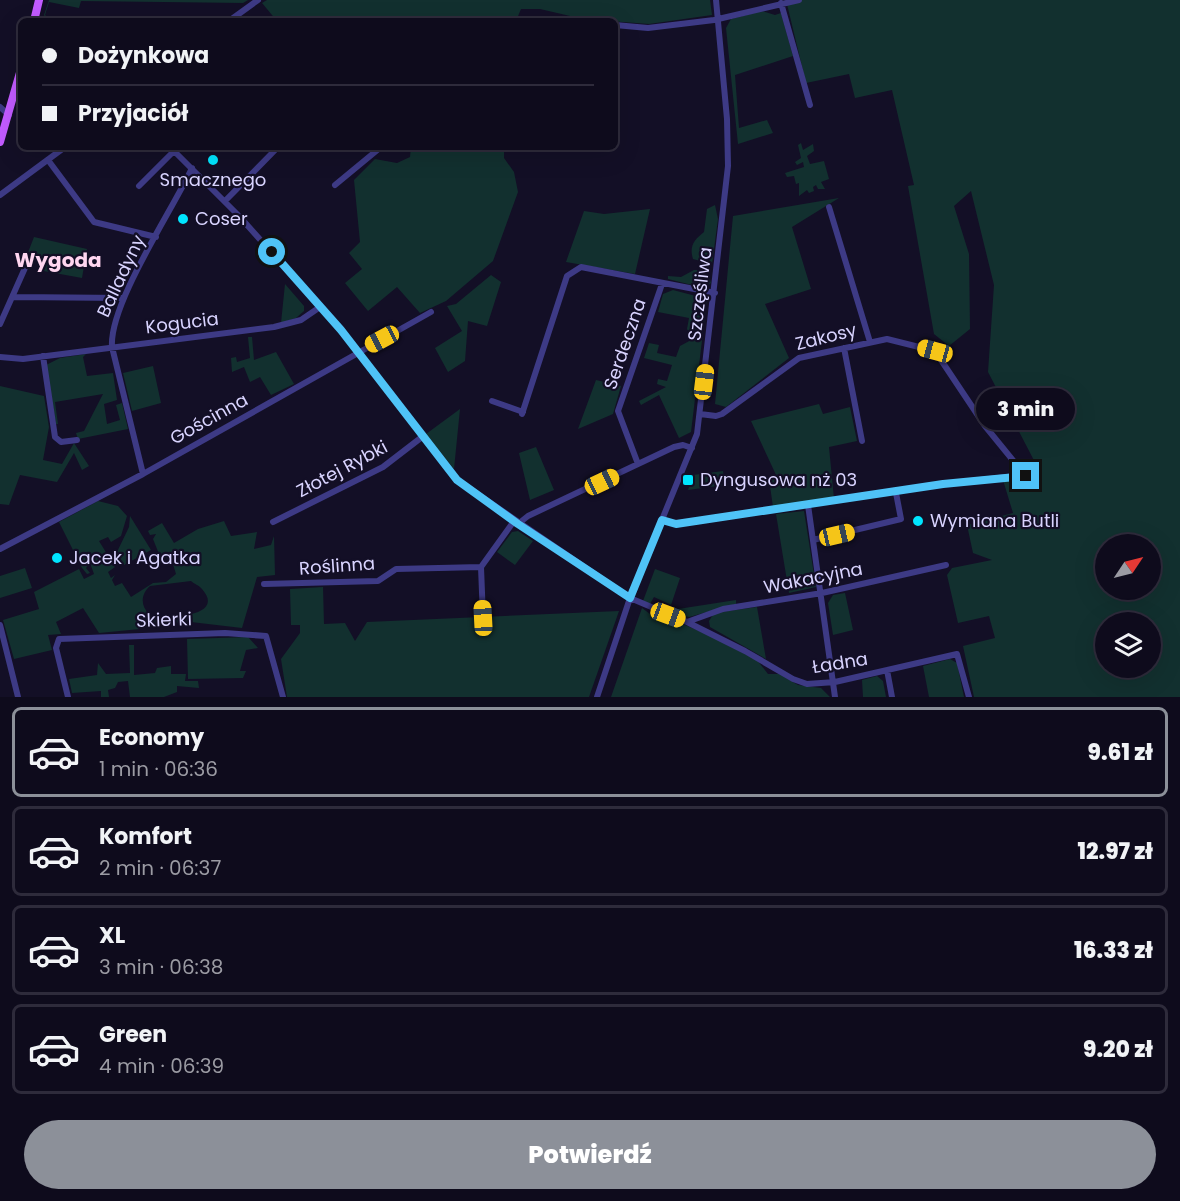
<!DOCTYPE html>
<html lang="pl">
<head>
<meta charset="utf-8">
<style>
  :root { --surface:#0e0b1c; --page:#1c1929; --text:#f1f3f6; --muted:#9b9ba3; --line:#2e2b3b; --accent:#8c9099 }
  body { margin:0; font-family:Poppins,sans-serif; background:var(--page); color:var(--text); height:100vh; display:flex; flex-direction:column; font-size:22px; white-space:nowrap }
  * { box-sizing:border-box; margin:0 }
  p { font-size:20px; color:var(--muted) }
  .icon { flex:none; width:33px; height:33px; fill:none; stroke:currentColor; stroke-width:2; stroke-linecap:round; stroke-linejoin:round }
  .map { position:relative; height:697px; overflow:hidden }
  .panel { display:flex; flex-direction:column; background:var(--surface); flex:1 }
  .panel>* { flex:none }
  .hud { position:absolute; left:18px; top:18px; width:600px; height:132px; border-radius:9px; box-shadow:0 6px 24px #0002,0 0 0 2px var(--line); display:grid; align-content:center; height:132px; padding:0 24px; background:var(--surface) }
  .needle { width:39px; rotate:55deg }
  .fabs { position:absolute; left:1095px; top:534px; display:grid; gap:12px }
  .fabs a { display:grid; place-items:center; width:66px; height:66px; border-radius:50%; background:var(--surface); box-shadow:0 6px 24px #0002,0 0 0 2px var(--line); font-size:30px }
  .end { position:absolute; width:27px; height:27px; margin:-14px; border:8px solid #4fc3f7; background:#111; box-shadow:0 0 0 3px #111 }
  .from { border-radius:50% }
  .bubble { position:absolute; height:42px; border-radius:21px; background:var(--surface); box-shadow:0 6px 24px #0002,0 0 0 2px var(--line); font-size:20px; font-weight:800; line-height:42px; text-align:center }
  .car { position:absolute; width:18px; height:36px; margin:-18px -9px; border-radius:8px; box-shadow:0 0 4px 2px #0007; background:linear-gradient(#f5c518 24%,#345 0 40%,#f5c518 0 76%,#345 0 86%,#f5c518 0) }
  .hud b { display:flex; align-items:center; gap:21px; height:57px; font-size:22px }
  .hud b+b { border-top:2px solid var(--line) }
  .hud i { width:15px; height:15px; background:var(--text) }
  ul { padding:10px 0 0; list-style:none }
  li { display:flex; align-items:center; gap:18px; height:90px; margin:0 12px 9px; padding:0 12px; border:3px solid var(--line); border-radius:9px }
  li div { flex:1 }
  li b { display:block; font-size:22px }
  li em { font-style:normal; font-weight:800 }
  li.active { border-color:var(--accent) }
  li>.icon { width:54px; height:54px; stroke-width:1.5 }
  .action { display:flex; gap:12px; margin-top:auto; padding:12px 24px }
  .action a { flex:1; height:69px; border-radius:36px; background:var(--accent); color:#fff; font-size:24px; font-weight:800; line-height:69px; text-align:center }
  .map>svg:first-child { display:block }
  .green { fill:#12302f; fill-rule:evenodd }
  .lines { fill:none; stroke-linecap:round; stroke-linejoin:round }
  .minor { stroke:#3d3a85; stroke-width:6 }
  .major { stroke:#c25bff; stroke-width:8 }
  .route { stroke:#4fc3f7; stroke-width:8 }
  .poi-dot { fill:#00e5ff; stroke:#130f26; stroke-width:2 }
  .labels { text-anchor:middle; stroke-width:4.5; stroke-linejoin:round; paint-order:stroke }
  .poi-label { font-size:18px; fill:#d9d4ff; stroke:#130f26; text-anchor:start }
  .street-label { font-size:18px; fill:#d9d4ff; stroke:#130f26 }
  .neighbourhood-label { font-size:20px; font-weight:bold; fill:#ffd6f0; stroke:#130f26 }
</style>
</head>
<body>
<div class="map">
<svg width="1180" height="697" viewBox="0 0 1180 697">
  <rect width="100%" height="100%" fill="#130f26"/>
  <path class="green" d="M49 0H248L243 3 81 1 79 8 49 2 45 15 51 21H48L44 15Z
    M267 0H710L712 15 649 24 583 19 540 9H521L516 21H277L262 3Z
    M786 0H1180V697H974L963 646 995 638 989 616 958 623 947 575 952 568 992 560 973 553 967 525 1013 513 1003 480 1040 472 988 372 994 285 971 191 954 206 969 254 970 329 949 346 934 334 908 186 914 185 892 90 855 98 849 74 806 83ZM1106 544H1150V590H1106ZM1106 622H1150V668H1106Z
    M762 11 775 15 781 13 793 56 735 75 739 128 767 120 773 133 738 144 726 28 731 19Z
    M801 143 803 150 813 144 814 151 807 156 810 164 824 161 829 179 821 182 825 189H818L816 185 813 187 814 191 809 193 807 190 799 196V183L796 184 794 176 787 177 785 173 804 167 803 162 797 165 795 162 801 158 798 145Z
    M411 147H504V158L514 172 518 192 493 261 446 301 420 313 397 287 368 311 345 283 362 269 349 253 360 242 354 180 375 159 397 163 410 157Z
    M839 198 792 227 811 289 765 304 789 358 726 407 715 404 733 216Z
    M715 205 718 219 712 264 693 259C689 246 694 240 704 232L707 209Z
    M650 209 635 274 566 262 584 211 604 214Z
    M34 237 87 249 82 278 38 270 39 263 27 255Z
    M694 270H707L711 283 704 288 668 279V276L681 277Z
    M491 275 501 282 487 326 468 321 465 361 448 372 435 348 462 331 447 306 456 304Z
    M285 284 304 306V311L296 318 281 323Z
    M673 290 707 299 691 432 679 438 659 395 641 405 639 401 666 387 657 384 658 379 667 381 672 365 644 358 649 343 659 345 657 353 676 357 680 346 693 339 687 329 689 318 658 312 663 294Z
    M248 337H252L254 360 276 352 294 384 271 395 260 377 250 382 244 367 232 372 231 358 236 357 237 362 250 358Z
    M86 354 83 357 87 376 113 373 117 400 104 404 107 424 120 420 116 405 122 403 128 429 78 439 76 433 84 431 103 394 55 402 58 424H56L46 365 60 358Z
    M153 366 161 403 132 411 123 373Z
    M596 380 621 386 613 414 578 429Z
    M0 386 44 396 49 427 43 460 62 464 74 443 89 466 82 470 74 453 57 482 20 475 9 505 0 504Z
    M819 404 823 414 850 407 857 441 829 447 834 499 773 507 769 479 777 477 751 421Z
    M460 409 454 469 426 434Z
    M536 447 554 490 530 500 519 453Z
    M723 471 725 485 688 490 693 475Z
    M98 501 118 506 127 516 121 536 111 542 108 537 99 541 115 567 108 572 111 578 115 575 112 580 115 586 122 583 131 597 153 583 166 582 176 574 172 561 159 554 153 539 156 534 150 535 148 531 162 523 174 543 198 529 224 521 231 536 257 532 254 549 271 545 274 536 275 575 257 577 242 628 191 622 144 624 140 629 99 633 83 608 56 622 61 634 48 635 52 650 14 659 3 620 39 609 34 592 79 569 84 579 94 574 90 563 86 568 90 573 87 574 82 568 59 522ZM191 581C194 584 199 585 202 589 230 621 150 618 137 618V615L149 614C140 605 141 594 150 586Z
    M804 511 816 587 789 593 776 514Z
    M130 516 151 550 124 565 117 552 129 527Z
    M518 531 533 541 515 565 497 552 512 532Z
    M25 568 32 588 0 598V576Z
    M655 569 680 578 671 605 654 597 650 604 643 601Z
    M323 587 324 624 345 623 355 641 367 622 619 611 589 697H287L281 659 300 633V625H291L290 589Z
    M845 593 853 630 833 635 828 603 833 595Z
    M736 600V604L689 617 677 614 678 609Z
    M757 607 766 659 710 627 709 621 714 613Z
    M642 608 650 614 671 619 706 634 757 660 768 674H779L798 685 821 688 830 697H611Z
    M248 637 258 648 246 650 240 671H246L243 678 188 679 187 639Z
    M129 645H134V675L155 673 157 668 171 666V674H186L185 681H198L199 688 177 686V692L164 697H130L128 681 118 682 115 688 108 690 109 697H101V691L72 693 69 679 97 675 98 663 106 674 130 673Z
    M950 659 957 663 964 697H929L923 666Z
    M877 676 883 681 886 697H863L862 680Z"/>
  <g class="lines">
    <path class="minor" d="M781 3 810 105
      M577 19 587 21
      M229 21 258 0
      M615 25 648 28 714 20 799 0
      M0 107 9 115
      M170 147 240 217 341 330 457 480 630 598 687 622 745 651 793 679 807 684 835 682 957 654 969 697
      M48 160 94 222 156 237
      M335 185 381 147
      M139 186 174 151
      M0 195 65 147
      M225 201 278 147
      M829 207 870 342
      M14 297 124 298
      M0 324 29 259
      M844 348 862 441
      M43 356 55 437 61 442 77 440
      M0 357 23 359 274 327 301 320 320 307
      M492 401 523 412
      M522 414 567 276 581 267 715 293
      M700 414 716 416 722 414 799 358 887 339 935 351 985 426 1025 475
      M638 464 618 411 662 284
      M143 474 112 347C109 304 172 211 192 168
      M808 505 835 697
      M662 520 676 524 943 484 1025 475
      M273 522 383 467 422 437
      M518 524 528 516 674 447 683 445 692 448
      M813 540 901 519 896 493
      M0 549 143 474 431 312
      M264 584 378 581 396 569 481 567
      M483 618 481 567 514 521
      M687 622 723 609 822 593 946 565
      M0 625 18 697
      M887 670 892 697
      M68 697 56 648 59 639 225 633 266 636 283 697
      M597 697 630 598 697 434 728 166 727 119 716 0"/>
    <path class="major" d="M34 21 39 0
      M0 142 21 69"/>
  </g>
  <g class="lines">
    <path class="route" d="M272 252 341 330 457 480 518 524 630 598 662 520 676 524 943 484 1026 476"/>
  </g>
  <g class="poi-dot">
    <circle cx="213" cy="160" r="6"/>
    <circle cx="183" cy="219" r="6"/>
    <rect x="682" y="474" width="12" height="12" rx="3"/>
    <circle cx="918" cy="521" r="6"/>
    <circle cx="57" cy="558" r="6"/>
  </g>
  <g class="labels">
    <g class="poi-label">
      <text x="213" y="186" text-anchor="middle">Smacznego</text>
      <text x="195" y="225">Coser</text>
      <text x="700" y="486">Dyngusowa nż 03</text>
      <text x="930" y="527">Wymiana Butli</text>
      <text x="69" y="564">Jacek i Agatka</text>
    </g>
    <g class="street-label">
      <text transform="translate(121 276) rotate(-65)" y="6">Balladyny</text>
      <text transform="translate(700 294) rotate(-83)" y="6">Szczęśliwa</text>
      <text transform="translate(182 323) rotate(-7)" y="6">Kogucia</text>
      <text transform="translate(826 337) rotate(-14)" y="6">Zakosy</text>
      <text transform="translate(625 344) rotate(-71)" y="6">Serdeczna</text>
      <text transform="translate(209 419) rotate(-29)" y="6">Gościnna</text>
      <text transform="translate(342 469) rotate(-28)" y="6">Złotej Rybki</text>
      <text transform="translate(337 566) rotate(-4)" y="6">Roślinna</text>
      <text transform="translate(813 578) rotate(-11)" y="6">Wakacyjna</text>
      <text transform="translate(164 620) rotate(-2)" y="6">Skierki</text>
      <text transform="translate(840 663) rotate(-9)" y="6">Ładna</text>
    </g>
    <g class="neighbourhood-label">
      <text x="58" y="267">Wygoda</text>
    </g>
  </g>
</svg>
<div class="fabs">
<a><svg class="needle" viewBox="-14 -14 28 28"><path d="M0-13l5 13h-10z" fill="#e53935"/><path d="M0 13l5-13h-10z" fill="#9b9ba3"/></svg></a>
<a><svg class="icon" aria-label="layers" viewBox="0 0 24 24"><path d="M12 4l9 5-9 5-9-5zM3 14l9 5 9-5"/></svg></a>
</div>
<i class="end from" style="left:272px;top:252px"></i>
<i class="end" style="left:1026px;top:476px"></i>
<div class="bubble" style="left:976px;top:388px;width:99px">3 min</div>
<i class="car" style="left:382px;top:339px;rotate:242deg"></i>
<i class="car" style="left:935px;top:351px;rotate:285deg"></i>
<i class="car" style="left:704px;top:382px;rotate:7deg"></i>
<i class="car" style="left:602px;top:482px;rotate:65deg"></i>
<i class="car" style="left:837px;top:535px;rotate:77deg"></i>
<i class="car" style="left:668px;top:615px;rotate:110deg"></i>
<i class="car" style="left:483px;top:618px;rotate:357deg"></i>
<div class="hud">
<b><i class="from"></i>Dożynkowa</b>
<b><i></i>Przyjaciół</b>
</div>
</div>
<section class="panel">
<ul>
<li class="active"><svg class="icon" aria-label="car" viewBox="0 0 24 24"><path d="M5 17H2v-5l4-1 3-4h7l3 4 3 1v5h-3M9 17h6M6 11h13"/><circle cx="7" cy="17" r="2"/><circle cx="17" cy="17" r="2"/></svg><div><b>Economy</b><p>1 min · 06:36</p></div><em>9.61 zł</em></li>
<li><svg class="icon" aria-label="car" viewBox="0 0 24 24"><path d="M5 17H2v-5l4-1 3-4h7l3 4 3 1v5h-3M9 17h6M6 11h13"/><circle cx="7" cy="17" r="2"/><circle cx="17" cy="17" r="2"/></svg><div><b>Komfort</b><p>2 min · 06:37</p></div><em>12.97 zł</em></li>
<li><svg class="icon" aria-label="car" viewBox="0 0 24 24"><path d="M5 17H2v-5l4-1 3-4h7l3 4 3 1v5h-3M9 17h6M6 11h13"/><circle cx="7" cy="17" r="2"/><circle cx="17" cy="17" r="2"/></svg><div><b>XL</b><p>3 min · 06:38</p></div><em>16.33 zł</em></li>
<li><svg class="icon" aria-label="car" viewBox="0 0 24 24"><path d="M5 17H2v-5l4-1 3-4h7l3 4 3 1v5h-3M9 17h6M6 11h13"/><circle cx="7" cy="17" r="2"/><circle cx="17" cy="17" r="2"/></svg><div><b>Green</b><p>4 min · 06:39</p></div><em>9.20 zł</em></li>
</ul>
<div class="action"><a>Potwierdź</a></div>
</section>
</body>
</html>
